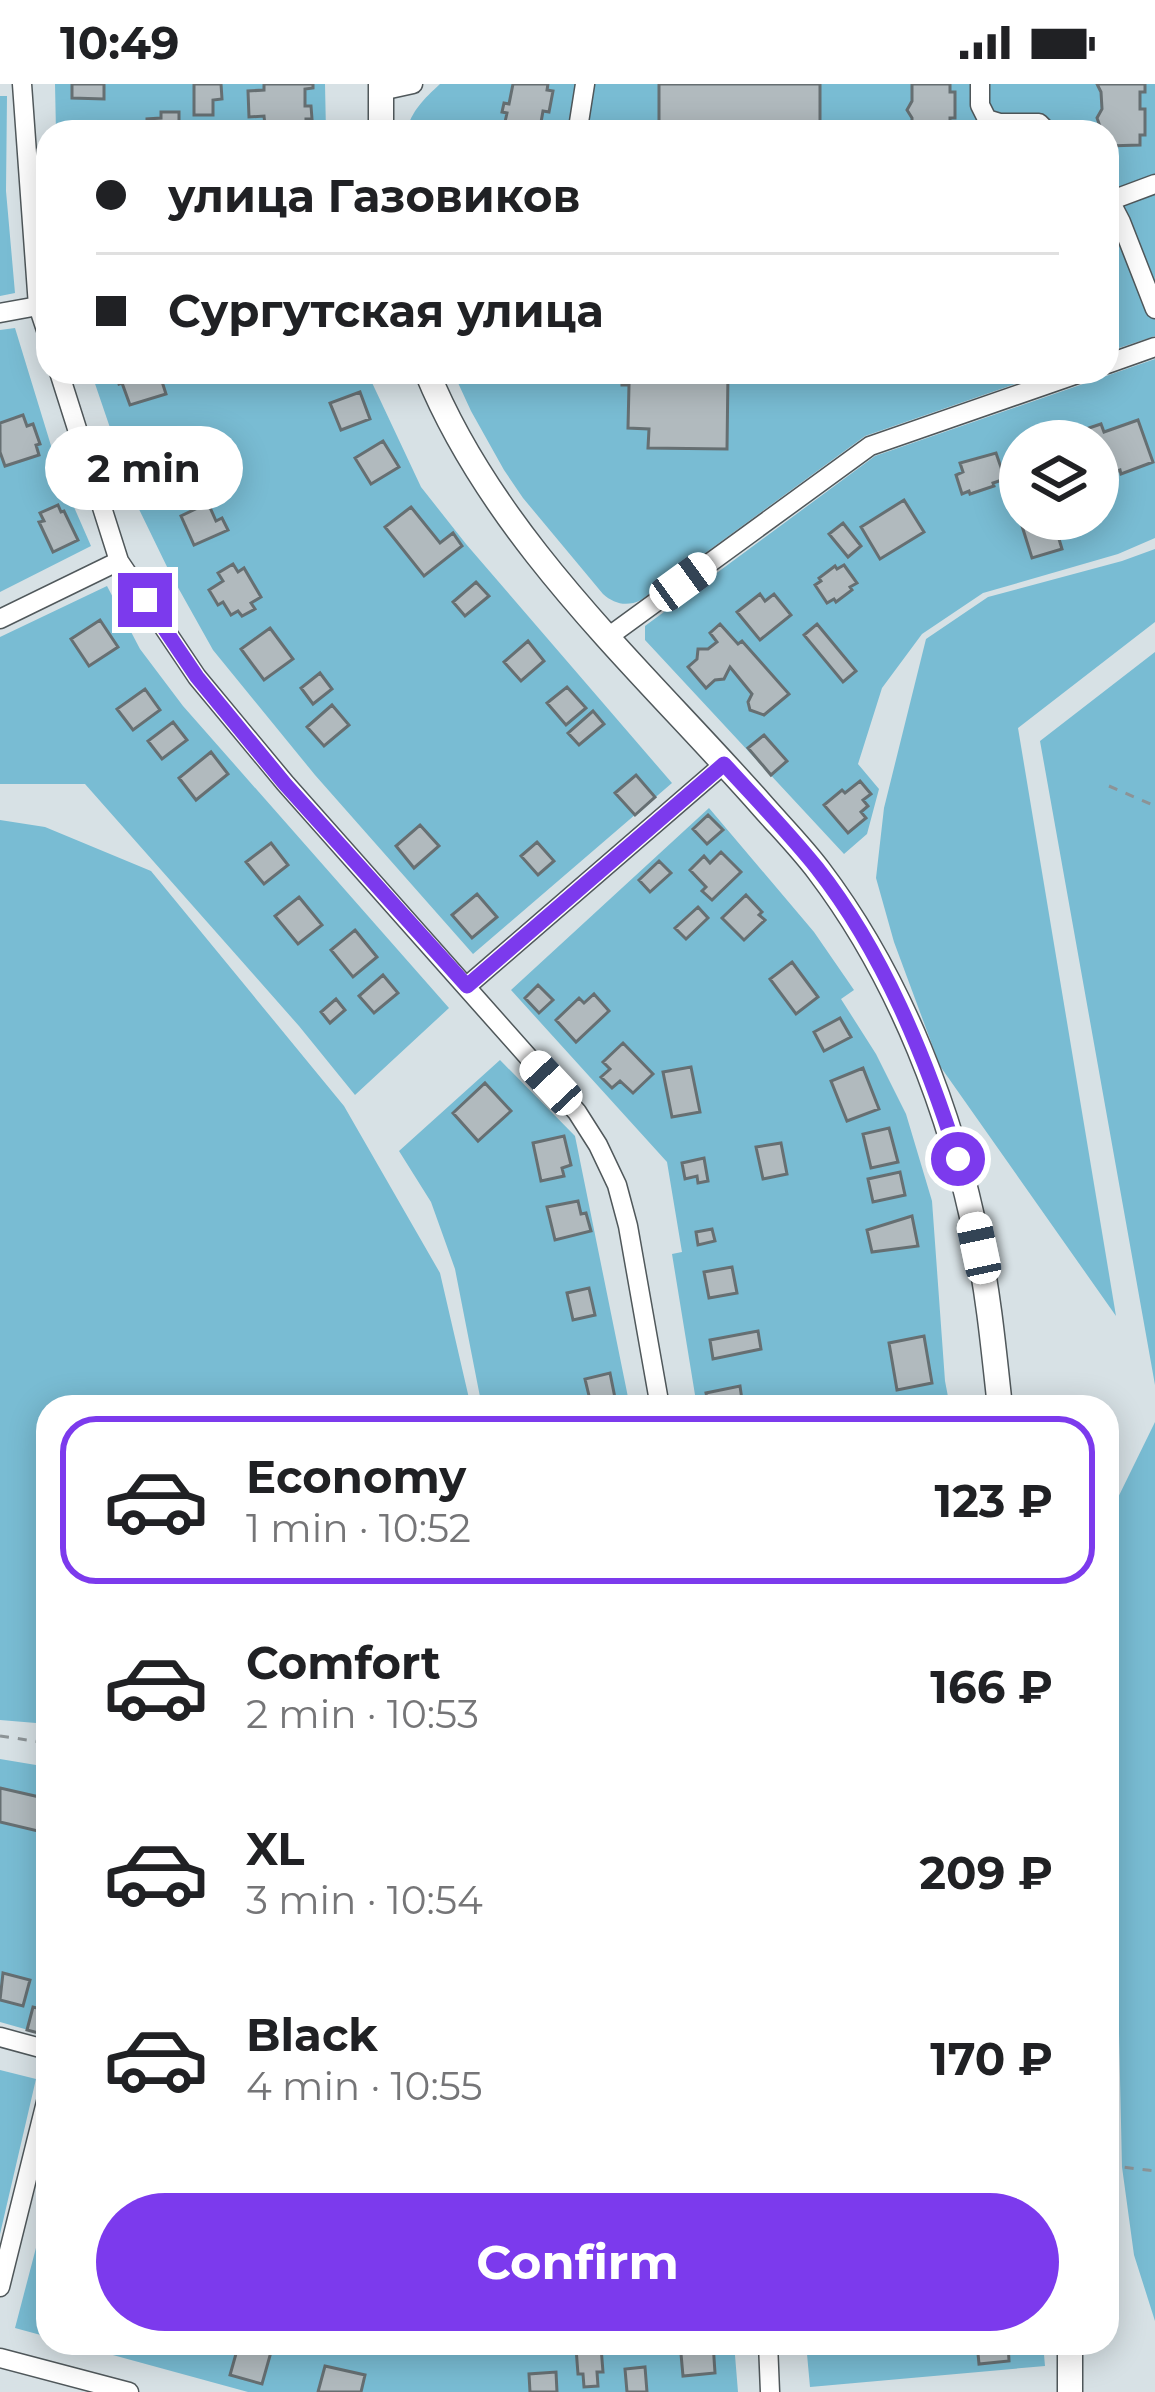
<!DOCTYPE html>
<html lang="en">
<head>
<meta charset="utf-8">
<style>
  :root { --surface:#fff; --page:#f6f6f6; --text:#202124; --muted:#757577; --line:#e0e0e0; --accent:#7c3aed }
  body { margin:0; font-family:Montserrat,sans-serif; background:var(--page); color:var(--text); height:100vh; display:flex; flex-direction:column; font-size:45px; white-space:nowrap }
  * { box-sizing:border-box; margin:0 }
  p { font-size:39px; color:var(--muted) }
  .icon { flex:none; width:66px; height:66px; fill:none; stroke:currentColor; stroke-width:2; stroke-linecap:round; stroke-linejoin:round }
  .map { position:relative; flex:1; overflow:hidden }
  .side { position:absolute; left:36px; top:1311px; width:1083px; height:960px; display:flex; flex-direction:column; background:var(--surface); border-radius:36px; box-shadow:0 6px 30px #0003 }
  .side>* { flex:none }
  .guide { position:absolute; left:36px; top:36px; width:1083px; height:264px; border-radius:36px; box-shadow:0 6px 30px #0003; display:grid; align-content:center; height:264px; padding:0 60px; background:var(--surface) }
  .fabs { position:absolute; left:999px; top:336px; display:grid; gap:24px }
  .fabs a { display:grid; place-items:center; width:120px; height:120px; border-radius:50%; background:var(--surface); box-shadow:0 6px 30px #0003; font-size:60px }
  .end { position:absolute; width:54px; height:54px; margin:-27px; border:15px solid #7c3aed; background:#fff; box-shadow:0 0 0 6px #fff }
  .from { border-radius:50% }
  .bubble { position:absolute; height:84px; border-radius:42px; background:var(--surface); box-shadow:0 6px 30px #0003; font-size:39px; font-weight:700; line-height:84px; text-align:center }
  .car { position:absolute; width:36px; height:72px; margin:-36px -18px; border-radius:15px; box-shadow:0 0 9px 3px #0007; background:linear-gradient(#fff 24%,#345 0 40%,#fff 0 76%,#345 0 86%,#fff 0) }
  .guide b { display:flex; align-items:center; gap:42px; height:114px; font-size:45px }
  .guide b+b { border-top:3px solid var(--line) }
  .guide i { width:30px; height:30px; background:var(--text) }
  ul { padding:21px 0 0; list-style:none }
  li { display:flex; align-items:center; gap:36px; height:168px; margin:0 24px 18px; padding:0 36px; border:6px solid transparent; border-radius:36px }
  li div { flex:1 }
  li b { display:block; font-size:45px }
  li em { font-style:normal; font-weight:700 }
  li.on { border-color:var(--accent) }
  li>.icon { width:108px; height:108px; stroke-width:1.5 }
  .action { display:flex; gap:24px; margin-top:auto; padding:24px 60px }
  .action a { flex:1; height:138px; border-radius:72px; background:var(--accent); color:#fff; font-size:48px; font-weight:700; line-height:138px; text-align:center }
  .status { display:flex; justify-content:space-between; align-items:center; height:84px; padding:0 60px; background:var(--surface); direction:ltr }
  .status svg { height:33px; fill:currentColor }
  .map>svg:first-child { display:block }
  .green { fill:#79bcd3; fill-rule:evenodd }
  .building { fill:#b1babe; stroke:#666f72; stroke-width:3 }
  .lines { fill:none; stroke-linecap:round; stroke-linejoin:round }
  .minor-casing { stroke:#50585b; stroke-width:21 }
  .tertiary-casing { stroke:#50585b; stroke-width:27 }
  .path { stroke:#8c9396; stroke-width:3; stroke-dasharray:9 9; stroke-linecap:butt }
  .minor { stroke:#fff; stroke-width:18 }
  .tertiary { stroke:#fff; stroke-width:24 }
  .route { stroke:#7c3aed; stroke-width:15 }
</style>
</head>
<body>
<div class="status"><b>10:49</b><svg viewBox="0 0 49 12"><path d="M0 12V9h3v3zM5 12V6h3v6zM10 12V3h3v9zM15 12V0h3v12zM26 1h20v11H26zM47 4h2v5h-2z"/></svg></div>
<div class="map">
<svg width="1155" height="2308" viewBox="0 0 1155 2308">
  <rect width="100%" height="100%" fill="#d7e1e5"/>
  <path class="green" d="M55 0H325L326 48H56Z
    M440 0H1155V252L1107 268V48H406C412 26 424 15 440 0Z
    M0 12H7L6 107 15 209 0 212Z
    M15 244 60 391 91 462 0 508V246Z
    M1155 275V454L1118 470 983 509 922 550 882 604 858 680 879 705 867 750 844 770 645 556V542L875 372ZM1020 357H1098V435H1020Z
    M91 288H367L421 403 466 460 672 699 473 870 315 691 213 566 171 491 135 417Z
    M453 288H1050L865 352 641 516C627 523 614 520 603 510L523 414 504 386 471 327Z
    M1155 465V538L1018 644 1116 1232 940 982 894 858 876 794 884 724 926 555 988 513 1122 477Z
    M107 502 140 565 183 622 449 924 355 1011 299 942 85 700H0V553Z
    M1155 568V1301L1040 657Z
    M709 724 814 848 854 906 841 915 876 970 906 1030 932 1117 945 1297 950 1323H697L672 1170 682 1168 667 1078 511 906Z
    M0 736 45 743 151 787 344 1022 440 1189 471 1323H48V1640L0 1636Z
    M500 976 575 1052 630 1323H482L455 1185 431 1118 399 1067Z
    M1155 1338V2237L1134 2171 1122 2083 1113 1682 1107 1647V1436Z
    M0 1675 48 1683 46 1951 0 1938Z
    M0 1986 36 1995 0 2150Z
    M48 2118V2253L15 2244Z
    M69 2259H734L738 2308H248Z
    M806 2259H1043L1045 2282 810 2303Z"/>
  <path class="building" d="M72 0H104V15L72 14Z
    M194 0H221L222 15 213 16V31H194Z
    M264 0H313V4L305 5V22H311L312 35H306V40L265 41 264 32 249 33 248 7 264 6Z
    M513 0H548L547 6 553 7 549 28 543 27 540 44 532 43 527 48H517L511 39 505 38 507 29 502 28 504 19 509 20Z
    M659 0H820V48H659Z
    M912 0H950V8H955V34H950V48H912V34L907 26 912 17Z
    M1097 0H1145V8H1140V25H1145V51H1140V61L1107 62V48H1102L1097 34 1102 25 1101 8Z
    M161 28H179V48H147V35L161 34Z
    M115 288H159L166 310 130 321 122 299 119 300Z
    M622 288H728L727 365 648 364 649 345 628 344 629 301H622Z
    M360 308 370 335 341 346 330 319Z
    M23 331 27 342 33 340 40 360 36 361 39 371 5 382 0 368V339Z
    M1138 336 1153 378 1121 390 1120 386 1100 393 1098 357H1087L1083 346 1101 340 1104 348Z
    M383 357 399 383 371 400 355 374Z
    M996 369 1005 395 993 399 994 402 970 410 969 407 962 410 956 391 963 388 960 379Z
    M904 416 924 448 880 475 861 443Z
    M208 419 216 437 222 434 228 446 194 461 181 432Z
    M58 421 61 428 64 427 78 456 53 468 39 438 44 437 40 429Z
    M411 423 440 459 453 449 462 462 424 492 385 443Z
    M1039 437 1043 449 1056 445 1062 465 1032 474 1022 442Z
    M843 439 861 462 848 473 829 450Z
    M233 480 238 488 244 484 261 513 251 519 255 525 242 532 238 527 231 531 223 518 218 521 209 506 223 497 218 489Z
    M844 481 857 499 850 503 852 506 836 518 834 515 827 519 815 501 821 497 819 494 835 482 837 485Z
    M476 498 489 512 465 532 453 518Z
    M760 510 765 517 774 510 791 531 760 556 737 528Z
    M100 536 118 563 89 582 71 555Z
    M720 540 738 560 742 557 789 610 764 631 750 626 748 618 752 610 730 583 724 595 715 596 706 604 688 583 697 575 698 565H708L717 558 710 549Z
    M817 540 856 587 843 598 804 551Z
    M270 544 293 575 264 596 241 565Z
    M528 557 544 577 521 597 504 578Z
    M320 589 332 605 313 620 301 604Z
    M567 603 586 624 566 641 547 619Z
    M145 605 160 626 133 646 117 625Z
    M332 621 349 641 324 662 307 643Z
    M593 627 604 640 579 661 568 649Z
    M173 638 187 656 162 675 148 657Z
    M764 651 787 677 771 691 748 664Z
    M211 668 228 690 196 716 179 694Z
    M636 691 655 713 635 731 615 709Z
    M860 697 871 710 863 716 868 722 861 728 866 734 848 749 824 721 842 706 845 709Z
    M708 731 723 746 707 760 693 745Z
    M420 741 439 762 414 784 396 762Z
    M537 758 554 777 538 791 521 772Z
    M271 759 288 781 264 800 246 778Z
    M721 768 741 788 712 816 702 807 706 803 690 786 704 772 710 779Z
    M659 777 671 789 650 808 639 796Z
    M477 810 497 833 472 854 452 831Z
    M746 811 762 828 759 831 765 836 744 856 722 834Z
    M299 813 322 841 298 860 275 832Z
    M698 823 708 834 686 855 675 844Z
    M355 846 377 873 353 893 331 866Z
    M792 878 818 913 796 930 770 895Z
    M383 891 398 909 374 929 359 912Z
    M538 901 553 916 539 929 525 914Z
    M594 910 609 927 576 958 556 936 579 914 584 919Z
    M336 915 345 926 330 939 321 928Z
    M840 934 851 953 824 967 814 948Z
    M623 959 653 990 633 1009 620 997 612 1004 601 993 610 985 603 978Z
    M691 983 700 1028 672 1033 663 988Z
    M863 984 879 1025 847 1037 831 997Z
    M485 999 511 1027 478 1057 453 1029Z
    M889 1044 898 1078 871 1084 863 1050Z
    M564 1052 571 1081 562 1084 564 1092 541 1097 533 1059Z
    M781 1059 787 1090 763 1095 756 1063Z
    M704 1074 708 1097 698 1099 697 1092 685 1095 682 1079Z
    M900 1088 905 1111 873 1118 868 1095Z
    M578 1117 581 1130 586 1129 591 1147 555 1156 547 1123Z
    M912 1132 918 1162 872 1168 867 1146Z
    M712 1145 715 1157 698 1161 696 1148Z
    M732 1183 737 1209 709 1214 704 1188Z
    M589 1204 595 1231 573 1236 567 1209Z
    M758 1247 761 1265 713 1275 710 1256Z
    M924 1252 932 1299 897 1306 889 1259Z
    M610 1289 615 1314 591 1320 585 1295Z
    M740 1302 743 1323H709L706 1309Z
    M0 1704 48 1715 42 1748 0 1738Z
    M3 1889 30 1896 23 1922 0 1916Z
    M47 1901 48 1943 46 1951 27 1946 33 1923 41 1925Z
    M141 2259H181L178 2269Z
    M239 2259 273 2261 262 2300 230 2291Z
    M680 2259H713L715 2289 683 2292Z
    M977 2259H1008L1009 2277 979 2280Z
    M601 2263 603 2288H597L598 2302 584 2303 583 2290H578L576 2264Z
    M325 2282 365 2291 361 2308H318Z
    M645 2283 647 2308H627L625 2285Z
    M556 2288 557 2308H530L529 2290Z"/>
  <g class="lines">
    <defs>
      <path id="minor" d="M22 0 38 222 48 252
        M980 0V21L987 35 1000 39H1039L1048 48
        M381 7 413 0
        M579 38 585 0
        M1107 111 1121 138 1155 225
        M1112 116 1155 100
        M0 229 38 222
        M1107 280 1155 263
        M59 288 119 477 197 593 285 699 577 1028 598 1061 617 1101 628 1142 660 1323
        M0 535 119 477
        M608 553 870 362 1083 288
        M467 902 724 680
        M0 1953 48 1966
        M0 2203 48 2010
        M768 2259 770 2308
        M0 2274 129 2308"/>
      <path id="tertiary" d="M381 48V0
        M427 288C495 455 641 585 759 718 779 741 801 763 819 787 900 894 952 1029 978 1161 989 1214 994 1269 1000 1323
        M1070 2259V2308"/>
    </defs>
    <use href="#minor" class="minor-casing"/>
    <use href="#tertiary" class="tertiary-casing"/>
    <path class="path" d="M1109 702 1155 722
      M0 1652 48 1659
      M1107 2086 1122 2083 1155 2087"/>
    <use href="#minor" class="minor"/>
    <use href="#tertiary" class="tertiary"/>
  </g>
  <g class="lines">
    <path class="route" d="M145 516 197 593 285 700 467 902 724 680C755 714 788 748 817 784 883 868 926 974 958 1075"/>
  </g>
</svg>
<div class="fabs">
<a><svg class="icon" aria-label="layers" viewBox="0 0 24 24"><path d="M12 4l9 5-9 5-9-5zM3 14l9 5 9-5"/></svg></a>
</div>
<i class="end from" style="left:958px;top:1075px"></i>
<i class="end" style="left:145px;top:516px"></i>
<div class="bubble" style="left:45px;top:342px;width:198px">2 min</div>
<i class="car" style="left:683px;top:498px;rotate:54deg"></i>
<i class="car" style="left:551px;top:999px;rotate:317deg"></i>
<i class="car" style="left:979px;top:1164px;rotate:348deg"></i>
<div class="guide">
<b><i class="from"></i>улица Газовиков</b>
<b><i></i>Сургутская улица</b>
</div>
<section class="side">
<ul>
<li class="on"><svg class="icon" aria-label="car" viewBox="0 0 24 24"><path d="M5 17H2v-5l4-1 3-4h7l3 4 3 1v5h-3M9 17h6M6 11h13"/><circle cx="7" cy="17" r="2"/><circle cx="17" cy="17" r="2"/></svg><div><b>Economy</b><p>1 min · 10:52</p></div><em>123 ₽</em></li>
<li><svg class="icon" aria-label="car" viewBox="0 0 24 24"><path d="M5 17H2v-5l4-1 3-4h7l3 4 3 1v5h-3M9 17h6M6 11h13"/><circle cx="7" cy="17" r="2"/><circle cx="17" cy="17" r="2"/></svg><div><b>Comfort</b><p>2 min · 10:53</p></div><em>166 ₽</em></li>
<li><svg class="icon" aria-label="car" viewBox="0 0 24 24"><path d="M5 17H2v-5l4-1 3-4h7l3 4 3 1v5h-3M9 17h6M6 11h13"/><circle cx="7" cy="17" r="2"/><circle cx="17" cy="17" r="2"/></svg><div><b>XL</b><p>3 min · 10:54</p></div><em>209 ₽</em></li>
<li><svg class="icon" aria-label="car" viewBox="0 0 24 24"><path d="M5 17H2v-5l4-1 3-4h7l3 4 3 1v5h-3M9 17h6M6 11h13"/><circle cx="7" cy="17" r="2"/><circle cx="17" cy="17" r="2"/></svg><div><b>Black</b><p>4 min · 10:55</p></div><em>170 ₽</em></li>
</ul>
<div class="action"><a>Confirm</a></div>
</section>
</div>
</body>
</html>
